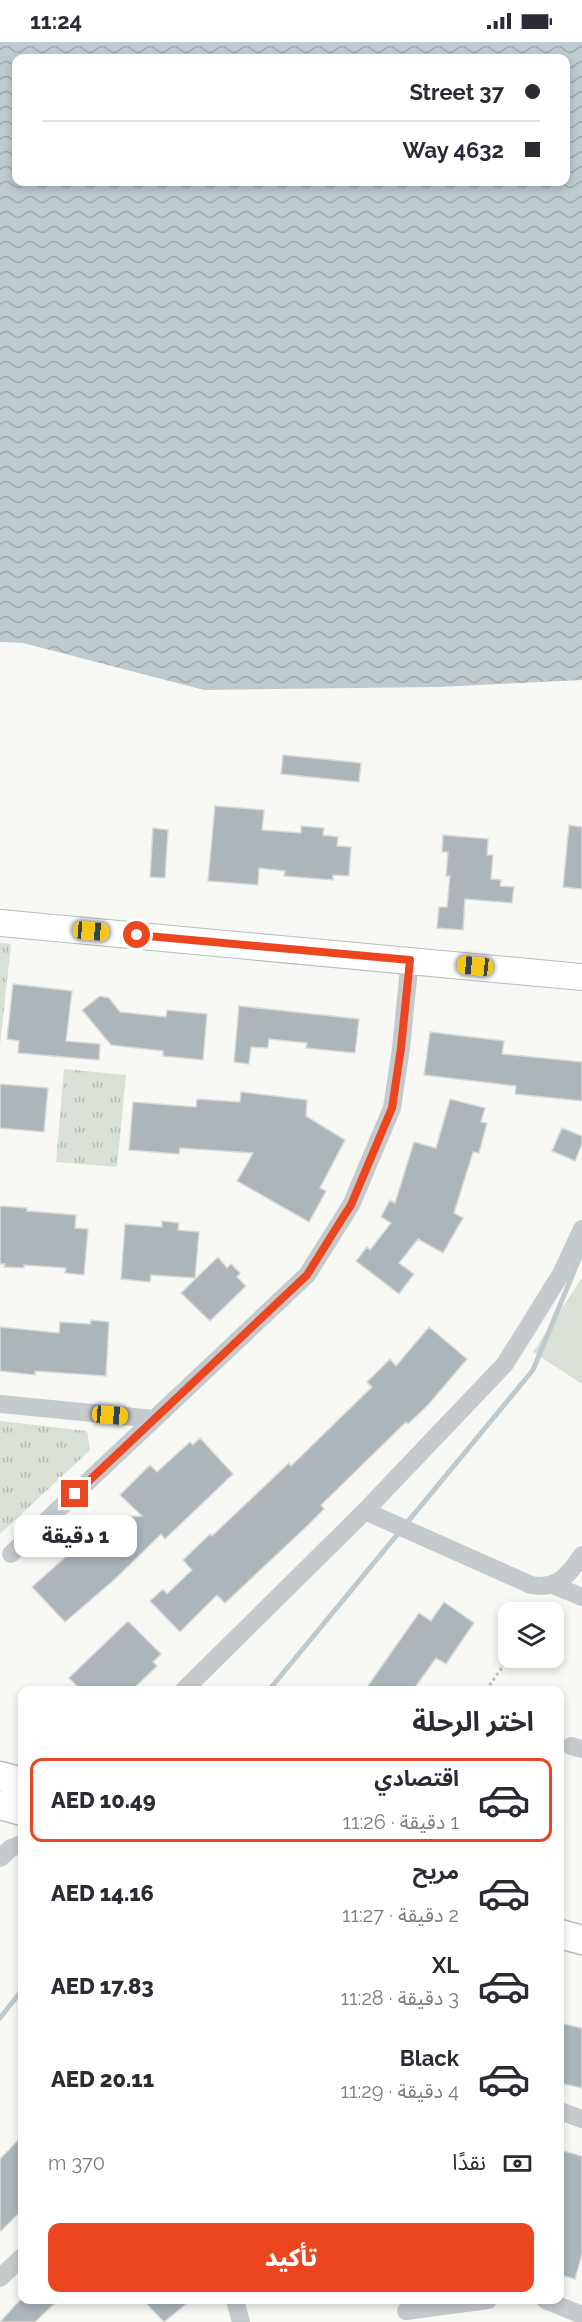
<!DOCTYPE html>
<html lang="ar">
<head>
<meta charset="utf-8">
<style>
  :root { --surface:#fff; --page:#f7f7f7; --text:#2b2b33; --muted:#7c7c81; --line:#e1e1e2; --accent:#ec4620 }
  body { margin:0; font-family:Raleway,"Noto Sans Arabic",sans-serif; background:var(--page); color:var(--text); direction:rtl; height:100vh; display:flex; flex-direction:column; font-size:22px; white-space:nowrap }
  * { box-sizing:border-box; margin:0 }
  p { font-size:20px; color:var(--muted) }
  .icon { flex:none; width:33px; height:33px; fill:none; stroke:currentColor; stroke-width:2; stroke-linecap:round; stroke-linejoin:round }
  .map { position:relative; flex:1; overflow:hidden; direction:ltr }
  .panel { position:absolute; left:18px; top:1644px; width:546px; height:618px; display:flex; flex-direction:column; background:var(--surface); border-radius:12px; box-shadow:0 3px 9px #0003; direction:rtl }
  .panel>* { flex:none }
  .banner { position:absolute; left:12px; top:12px; width:558px; height:132px; border-radius:12px; box-shadow:0 3px 9px #0003; direction:rtl; display:grid; align-content:center; height:132px; padding:0 30px; background:var(--surface) }
  .fabs { position:absolute; left:498px; top:1560px; display:grid; gap:12px }
  .fabs a { display:grid; place-items:center; width:66px; height:66px; border-radius:12px; background:var(--surface); box-shadow:0 3px 9px #0003; font-size:30px }
  .end { position:absolute; width:27px; height:27px; margin:-14px; border:8px solid #ec4620; background:#fff; box-shadow:0 0 0 3px #fff }
  .from { border-radius:50% }
  .bubble { position:absolute; height:42px; border-radius:12px; background:var(--surface); box-shadow:0 3px 9px #0003; font-size:20px; font-weight:800; line-height:42px; text-align:center; direction:rtl }
  .car { position:absolute; width:18px; height:36px; margin:-18px -9px; border-radius:8px; box-shadow:0 0 4px 2px #0007; background:linear-gradient(#f5c518 24%,#345 0 40%,#f5c518 0 76%,#345 0 86%,#f5c518 0) }
  .banner b { display:flex; align-items:center; gap:21px; height:57px; font-size:22px }
  .banner b+b { border-top:2px solid var(--line) }
  .banner i { width:15px; height:15px; background:var(--text) }
  ul { padding:0; list-style:none }
  li { display:flex; align-items:center; gap:18px; height:84px; margin:0 12px 9px; padding:0 18px; border:3px solid transparent; border-radius:12px }
  li div { flex:1 }
  li b { display:block; font-size:22px }
  li em { font-style:normal; font-weight:800 }
  li.selected { border-color:var(--accent) }
  li>.icon { width:54px; height:54px; stroke-width:1.5 }
  h2 { padding:0 30px; font-size:27px; line-height:72px }
  .pay { display:flex; align-items:center; gap:15px; height:66px; padding:0 30px; font-size:22px }
  .pay p { margin-inline-start:auto }
  .action { display:flex; gap:12px; margin-top:auto; padding:12px 30px }
  .action a { flex:1; height:69px; border-radius:12px; background:var(--accent); color:#fff; font-size:24px; font-weight:800; line-height:69px; text-align:center }
  .status { display:flex; justify-content:space-between; align-items:center; height:42px; padding:0 30px; background:var(--surface); direction:ltr }
  .status svg { height:16px; fill:currentColor }
  .map>svg:first-child { display:block }
  .grass { fill:url(#grass-tufts) }
  .green { fill:#d9e0d5 }
  .water { fill:url(#water-waves); fill-rule:evenodd }
  .lines { fill:none; stroke-linecap:round; stroke-linejoin:round }
  .stream { stroke:#becace; stroke-width:5 }
  .building { fill:#abb5ba; stroke:#d9d9d7; stroke-width:1.5 }
  .secondary-casing { stroke:#b7bdc1; stroke-width:28 }
  .primary-casing { stroke:#b8bdc0; stroke-width:31 }
  .path { stroke:#bec1c3; stroke-width:3; stroke-dasharray:3 3; stroke-linecap:butt }
  .street { stroke:#c5cacc; stroke-width:18 }
  .secondary { stroke:#fff; stroke-width:26 }
  .primary { stroke:#fff; stroke-width:28 }
  .route { stroke:#ec4620; stroke-width:8 }
</style>
</head>
<body>
<div class="status"><b>11:24</b><svg viewBox="0 0 49 12"><path d="M0 12V9h3v3zM5 12V6h3v6zM10 12V3h3v9zM15 12V0h3v12zM26 1h20v11H26zM47 4h2v5h-2z"/></svg></div>
<div class="map">
<svg width="582" height="2280" viewBox="0 0 582 2280">
  <defs>
    <pattern id="grass-tufts" width="24" height="20" patternUnits="userSpaceOnUse" patternTransform="scale(1.5)"><rect width="24" height="20" fill="#d9e0d5"/><path d="M3 7l-1-3M5 7V3M7 7l1-3M15 17l-1-3M17 17v-4M19 17l1-3" fill="none" stroke="#b3bab2"/></pattern>
    <pattern id="water-waves" width="16" height="10" patternUnits="userSpaceOnUse" patternTransform="scale(1.5)"><rect width="16" height="10" fill="#becace"/><path d="M0 5q4-4 8 0t8 0" fill="none" stroke="#9ea9ad"/></pattern>
  </defs>
  <rect width="100%" height="100%" fill="#f8f8f5"/>
  <path class="grass" d="M0 901 11 902 0 1003Z
    M64 1027 126 1033 117 1125 56 1120Z
    M0 1379 87 1389 90 1408 0 1492Z"/>
  <path class="green" d="M582 1236V1342L533 1310Z"/>
  <path class="water" d="M0 0H582V638L439 645 204 648 23 601 0 600ZM16 16H566V140H16Z"/>
  <g class="lines">
    <path class="stream" d="M269 1648 533 1328 582 1210
      M0 1976 22 1948"/>
  </g>
  <path class="building" d="M283 713 361 721 359 740 281 732Z
    M215 764 264 768 262 788 301 791V784L324 786 323 793 338 795 337 804 351 805 349 834 333 833V838L284 834 285 829 259 826 258 843 208 839Z
    M569 783 582 785V847L563 845Z
    M153 786 168 788 165 836 150 835Z
    M443 793 488 797 487 813H493L491 837 501 838 500 844 514 845 512 861 465 857 463 888 437 886 439 865H447L450 834H446L448 810H442Z
    M13 942 72 949 66 999 100 1002 99 1018 18 1011 19 999 7 997Z
    M100 954 109 956 120 970 166 975 167 968 207 972 203 1018 163 1014V1009L111 1003 82 968Z
    M239 964 359 977 355 1011 306 1006 307 1001 269 997 268 1006 251 1005 249 1022 234 1020Z
    M430 990 504 999 502 1012 582 1020V1059L515 1052 516 1044 424 1033Z
    M0 1042 48 1046 44 1090 0 1086Z
    M241 1050 307 1058 306 1074 345 1098 320 1146 326 1149 309 1180 237 1139 253 1111 180 1106 179 1112 129 1108 133 1060 196 1065 197 1057 240 1060Z
    M450 1057 485 1066 481 1080 487 1081 479 1111 473 1110 454 1171 463 1176 443 1211 418 1197 399 1221 414 1232 399 1252 356 1219 367 1205 370 1208 391 1181 381 1175 390 1158 395 1161 414 1100 436 1106Z
    M562 1086 582 1094V1102L575 1119 552 1109Z
    M0 1164 27 1166V1169L76 1173 75 1186 88 1187 84 1233 65 1231 66 1226 24 1223V1226L4 1225 5 1222H0Z
    M162 1179 179 1181 178 1188 199 1190 195 1236 151 1233 150 1240 121 1237 125 1182 162 1185Z
    M218 1215 227 1226 231 1222 240 1231 237 1235 246 1244 210 1279 181 1251Z
    M91 1278 109 1280 106 1334 35 1329V1333L0 1329V1285L59 1291 60 1280 90 1282Z
    M429 1285 467 1317 428 1363 408 1382 406 1380 321 1463 324 1467 307 1484 225 1561 217 1553 180 1590 150 1559 163 1547 167 1552 192 1528 183 1518 210 1492 212 1494 289 1421 291 1424 372 1345 367 1340 390 1317 396 1324Z
    M200 1396 233 1432 165 1497 161 1492 115 1537 65 1580 32 1545 80 1502 73 1495 97 1476 142 1474 120 1453 150 1423 157 1430 190 1400 193 1403Z
    M444 1560 474 1581 446 1622 436 1616 413 1648H365L419 1571 431 1579Z
    M128 1579 161 1612 153 1620 157 1624 132 1648H81L69 1636Z
    M564 1982 582 1986V2046L560 2041V2000Z
    M22 2094V2168L0 2190V2117Z
    M560 2108 582 2114V2212L575 2237 560 2233Z
    M20 2258H58L35 2280H0Z
    M143 2258H191L164 2280Z"/>
  <g class="lines">
    <defs>
      <path id="secondary" d="M0 881 582 935"/>
      <path id="primary" d="M0 1734 22 1740
        M0 1763 22 1769
        M560 1892 582 1898"/>
    </defs>
    <use href="#secondary" class="secondary-casing"/>
    <use href="#primary" class="primary-casing"/>
    <path class="path" d="M554 1573 562 1566
      M486 1648 509 1616"/>
    <path class="street" d="M0 1362 154 1377
      M365 1469 531 1543C557 1548 569 1533 582 1513
      M11 1512 307 1233 351 1163 392 1066 401 1006 410 917
      M553 1543 582 1555
      M184 1648 365 1469 505 1322 561 1232 582 1187
      M571 1704 582 1707
      M0 1816 11 1806 22 1802
      M560 2069 582 2077
      M0 2236 22 2215
      M235 2258 241 2280
      M545 2258 582 2273
      M406 2269 488 2258"/>
    <use href="#secondary" class="secondary"/>
    <use href="#primary" class="primary"/>
  </g>
  <g class="lines">
    <path class="route" d="M75 1452 307 1233 340 1180 351 1163 392 1066 401 1006 410 918 137 893"/>
  </g>
</svg>
<div class="fabs">
<a><svg class="icon" aria-label="layers" viewBox="0 0 24 24"><path d="M12 4l9 5-9 5-9-5zM3 14l9 5 9-5"/></svg></a>
</div>
<i class="end from" style="left:137px;top:893px"></i>
<i class="end" style="left:75px;top:1452px"></i>
<div class="bubble" style="left:14px;top:1473px;width:123px">1 دقيقة</div>
<i class="car" style="left:91px;top:889px;rotate:95deg"></i>
<i class="car" style="left:475px;top:924px;rotate:276deg"></i>
<i class="car" style="left:110px;top:1373px;rotate:95deg"></i>
<div class="banner">
<b><i class="from"></i>Street 37</b>
<b><i></i>Way 4632</b>
</div>
<section class="panel">
<h2>اختر الرحلة</h2>
<ul>
<li class="selected"><svg class="icon" aria-label="car" viewBox="0 0 24 24"><path d="M5 17H2v-5l4-1 3-4h7l3 4 3 1v5h-3M9 17h6M6 11h13"/><circle cx="7" cy="17" r="2"/><circle cx="17" cy="17" r="2"/></svg><div><b>اقتصادي</b><p>1 دقيقة · 11:26</p></div><em>AED 10.49</em></li>
<li><svg class="icon" aria-label="car" viewBox="0 0 24 24"><path d="M5 17H2v-5l4-1 3-4h7l3 4 3 1v5h-3M9 17h6M6 11h13"/><circle cx="7" cy="17" r="2"/><circle cx="17" cy="17" r="2"/></svg><div><b>مريح</b><p>2 دقيقة · 11:27</p></div><em>AED 14.16</em></li>
<li><svg class="icon" aria-label="car" viewBox="0 0 24 24"><path d="M5 17H2v-5l4-1 3-4h7l3 4 3 1v5h-3M9 17h6M6 11h13"/><circle cx="7" cy="17" r="2"/><circle cx="17" cy="17" r="2"/></svg><div><b>XL</b><p>3 دقيقة · 11:28</p></div><em>AED 17.83</em></li>
<li><svg class="icon" aria-label="car" viewBox="0 0 24 24"><path d="M5 17H2v-5l4-1 3-4h7l3 4 3 1v5h-3M9 17h6M6 11h13"/><circle cx="7" cy="17" r="2"/><circle cx="17" cy="17" r="2"/></svg><div><b>Black</b><p>4 دقيقة · 11:29</p></div><em>AED 20.11</em></li>
</ul>
<div class="pay"><svg class="icon" aria-label="cash" viewBox="0 0 24 24"><path d="M3 7h18v10H3z"/><circle cx="12" cy="12" r="2"/></svg>نقدًا<p>370 m</p></div>
<div class="action"><a>تأكيد</a></div>
</section>
</div>
</body>
</html>
